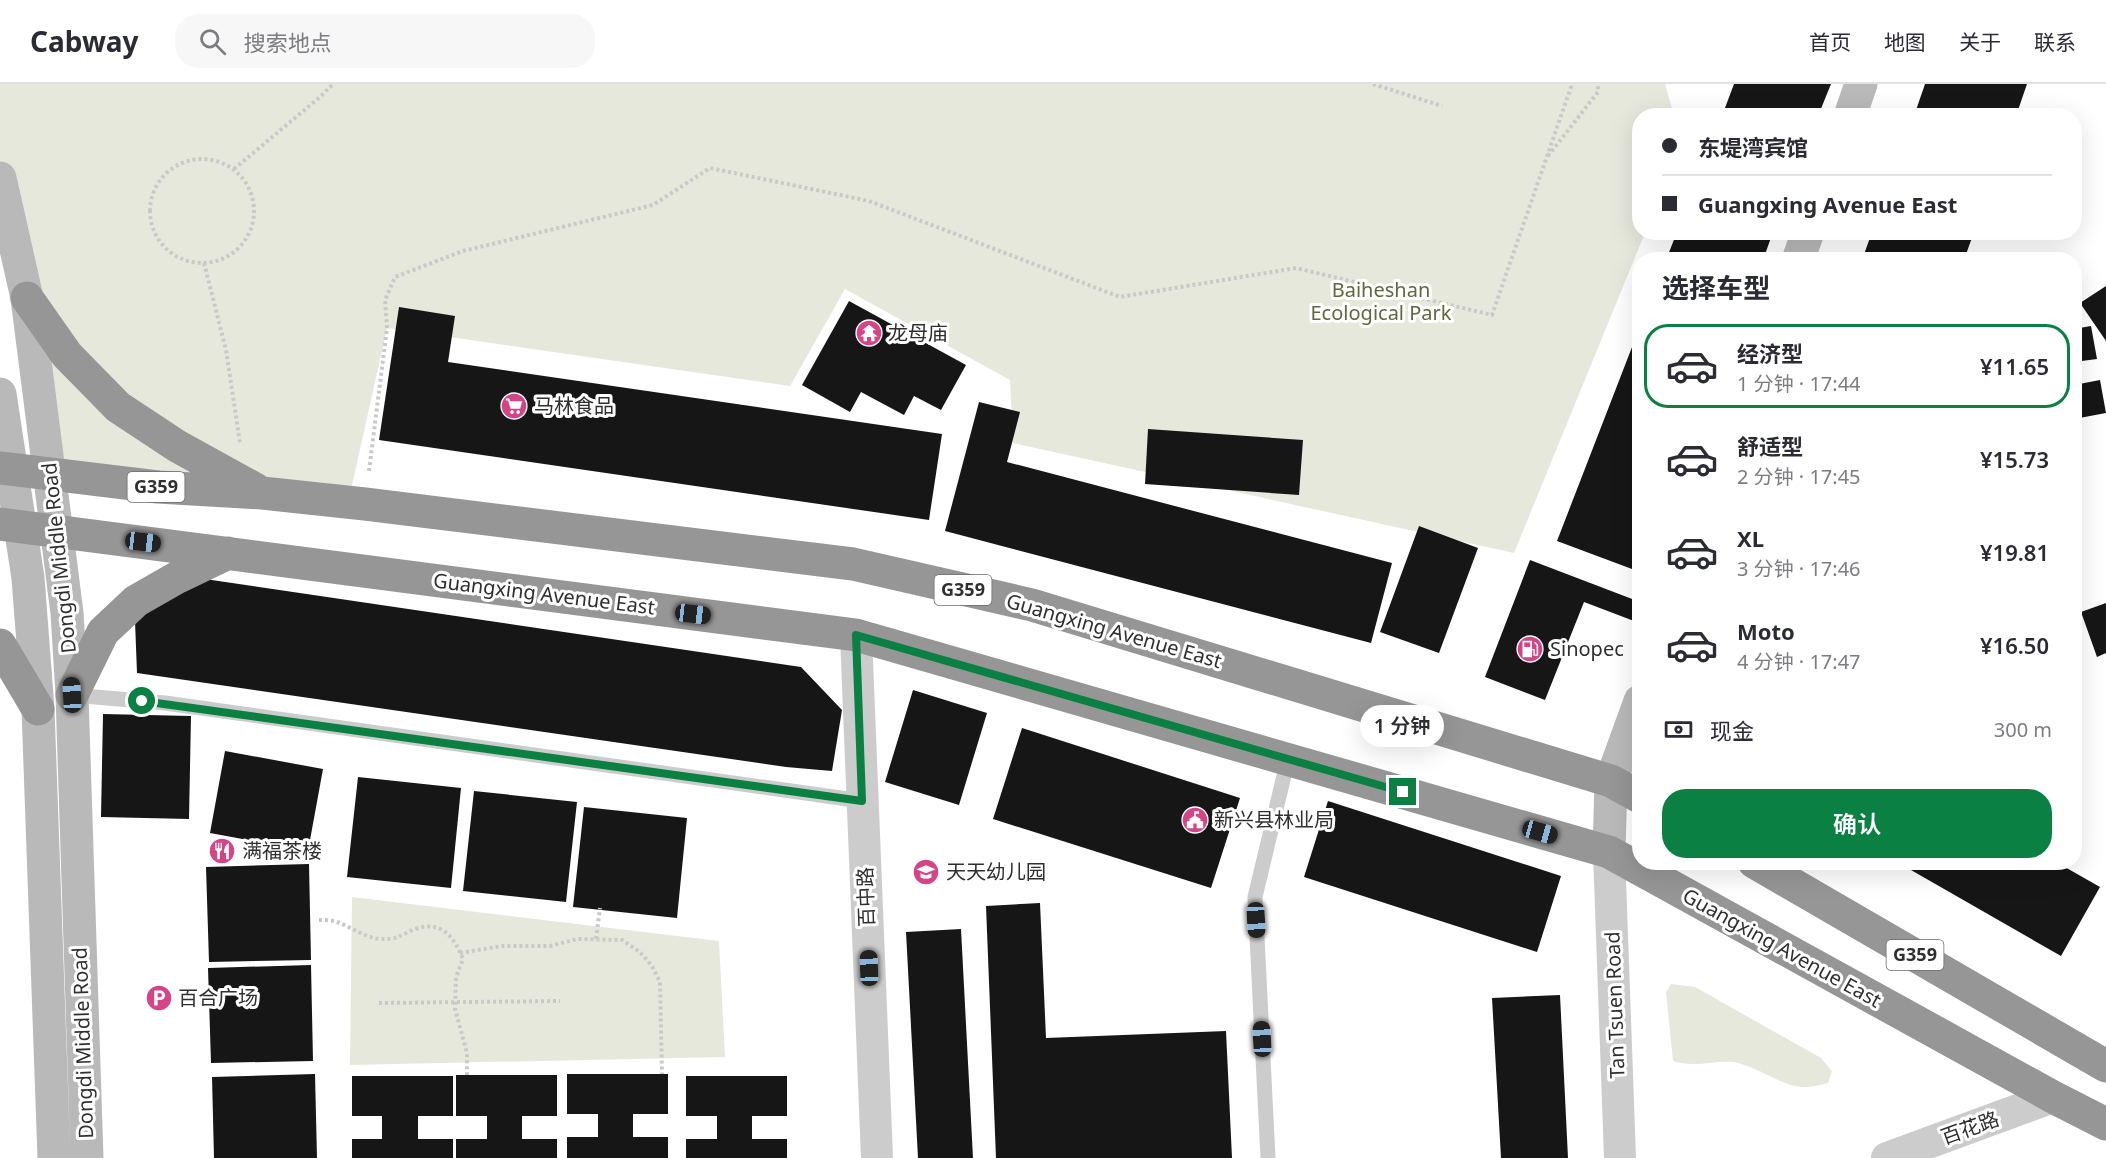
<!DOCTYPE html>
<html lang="zh">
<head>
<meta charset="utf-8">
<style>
  :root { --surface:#fff; --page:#f7f7f7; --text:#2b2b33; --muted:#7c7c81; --line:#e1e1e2; --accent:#0b8043 }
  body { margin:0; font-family:"Noto Sans","Noto Sans SC",sans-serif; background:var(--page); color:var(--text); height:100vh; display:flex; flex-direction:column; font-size:22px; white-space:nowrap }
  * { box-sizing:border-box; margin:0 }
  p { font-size:20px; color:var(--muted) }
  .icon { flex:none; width:33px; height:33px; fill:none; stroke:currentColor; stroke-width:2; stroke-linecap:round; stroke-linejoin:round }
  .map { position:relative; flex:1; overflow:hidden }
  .drawer { position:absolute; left:1632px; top:168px; width:450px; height:618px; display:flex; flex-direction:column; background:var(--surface); border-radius:24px; box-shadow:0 6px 24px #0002 }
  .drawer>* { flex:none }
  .hud { position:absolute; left:1632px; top:24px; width:450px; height:132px; border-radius:24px; box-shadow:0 6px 24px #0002; display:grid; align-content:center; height:132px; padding:0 30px; background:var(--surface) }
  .end { position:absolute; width:27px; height:27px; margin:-14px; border:8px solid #0b8043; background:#fff; box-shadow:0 0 0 3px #fff }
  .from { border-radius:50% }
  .bubble { position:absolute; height:42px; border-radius:21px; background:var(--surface); box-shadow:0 6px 24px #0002; font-size:20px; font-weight:600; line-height:42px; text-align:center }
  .car { position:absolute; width:18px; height:36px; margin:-18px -9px; border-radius:8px; box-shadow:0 0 4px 2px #0007; background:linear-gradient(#222 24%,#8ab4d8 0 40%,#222 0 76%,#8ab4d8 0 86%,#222 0) }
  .hud b { display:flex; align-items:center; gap:21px; height:57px; font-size:22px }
  .hud b+b { border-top:2px solid var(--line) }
  .hud i { width:15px; height:15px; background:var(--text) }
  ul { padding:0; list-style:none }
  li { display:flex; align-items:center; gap:18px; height:84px; margin:0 12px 9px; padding:0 18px; border:3px solid transparent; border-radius:24px }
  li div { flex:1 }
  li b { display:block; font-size:22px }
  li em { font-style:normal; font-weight:600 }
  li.current { border-color:var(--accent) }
  li>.icon { width:54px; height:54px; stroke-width:1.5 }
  h2 { padding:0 30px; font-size:27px; line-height:72px }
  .pay { display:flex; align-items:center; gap:15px; height:66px; padding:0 30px; font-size:22px }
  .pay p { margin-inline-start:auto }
  .primary-button { display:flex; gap:12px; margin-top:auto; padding:12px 30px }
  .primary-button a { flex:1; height:69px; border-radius:24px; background:var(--accent); color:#fff; font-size:24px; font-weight:600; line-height:69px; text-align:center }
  header { display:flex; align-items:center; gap:36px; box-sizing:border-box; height:84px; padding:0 30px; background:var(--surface); border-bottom:2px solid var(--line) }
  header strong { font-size:28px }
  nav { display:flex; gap:33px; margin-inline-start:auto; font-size:21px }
  .search { width:420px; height:54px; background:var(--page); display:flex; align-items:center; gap:15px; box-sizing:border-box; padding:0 21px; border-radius:24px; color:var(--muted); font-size:22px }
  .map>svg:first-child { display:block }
  .green { fill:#e7e8dc }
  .building { fill:#161616 }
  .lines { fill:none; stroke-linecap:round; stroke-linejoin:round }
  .path { stroke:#c9c9c9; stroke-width:4; stroke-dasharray:3 3; stroke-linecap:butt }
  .lane { stroke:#ccc; stroke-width:15 }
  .street { stroke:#ccc; stroke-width:32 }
  .secondary { stroke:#b9b9b9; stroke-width:33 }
  .highway { stroke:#969696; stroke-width:33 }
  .route { stroke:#0b8043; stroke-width:8 }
  .labels { text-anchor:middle; stroke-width:6; stroke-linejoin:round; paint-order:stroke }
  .shield { fill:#fff; stroke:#6d6d6d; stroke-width:1.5 }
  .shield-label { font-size:18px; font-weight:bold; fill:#2f2f2f }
  .park-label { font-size:20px; fill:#616741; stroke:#fff }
  .poi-label { font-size:20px; fill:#2f2f2f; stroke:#fff; text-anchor:start }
  .street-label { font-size:20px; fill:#2f2f2f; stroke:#fff }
</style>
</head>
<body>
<header>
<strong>Cabway</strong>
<div class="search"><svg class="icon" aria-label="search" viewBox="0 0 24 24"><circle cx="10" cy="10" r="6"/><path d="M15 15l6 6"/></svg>搜索地点</div>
<nav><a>首页</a><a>地图</a><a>关于</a><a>联系</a></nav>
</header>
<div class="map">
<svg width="2106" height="1074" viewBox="0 0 2106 1074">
  <rect width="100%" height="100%" fill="#fff"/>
  <path class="green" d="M0 0H1665L1674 31 1640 32V148L1645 149 1514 469 1013 359 1010 296 845 205 790 302 387 244 347 424 37 387 0 148Z
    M352 813 719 857 725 973 350 981Z
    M1671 900 1695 903 1821 974 1832 987 1828 999C1794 1010 1782 996 1752 984 1747 982 1740 979 1734 978 1713 976 1694 984 1673 977L1666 908Z"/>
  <path class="building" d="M1734 0H1831L1818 32H1722Z
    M1925 0H2027L2016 32H1914Z
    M1677 148H1773L1763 176H1666Z
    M1872 148H1974L1964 176H1862Z
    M2106 202V257L2080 219Z
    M849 217 966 281 941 326 914 312 904 331 861 308 850 328 802 301Z
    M399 223 455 232 448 278 942 350 929 436 379 356Z
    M2091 242 2097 275 2074 278V245Z
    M1639 245H1640V488L1557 457Z
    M2100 296 2106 329 2074 335V301Z
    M979 318 1020 328 1007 378 1392 479 1371 559 945 447Z
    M1148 345 1303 356 1299 411 1145 400Z
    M1419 442 1478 464 1439 569 1380 548Z
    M1530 476 1640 518 1634 537 1584 518 1545 616 1485 593Z
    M198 494 801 583 842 626 832 687 786 683 137 589 135 537Z
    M2106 519V569L2097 573 2081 528Z
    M913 606 987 629 959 721 885 698Z
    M103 630 191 632 189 735 101 733Z
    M1022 644 1240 714 1211 804 993 735Z
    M225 667 323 685 308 767 210 749Z
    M358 693 461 704 451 804 347 793Z
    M474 707 577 718 566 818 463 807Z
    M1328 717 1561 792 1537 868 1304 793Z
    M584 723 687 734 677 834 573 823Z
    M1897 778H2056L2100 803 2061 872Z
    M309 780 311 876 209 878 206 783Z
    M1040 819 1046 954 1226 947 1232 1074H996L986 822Z
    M961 845 973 1074H918L906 848Z
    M311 881 313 977 211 979 208 884Z
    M1560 911 1568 1074H1501L1492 914Z
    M315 990 317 1074H214L212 993Z
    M567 990H668V1030H633V1053H668V1074H567V1053H598V1030H567Z
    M456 991H557V1032H522V1055H557V1074H456V1055H487V1032H456Z
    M352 992H453V1032H418V1055H453V1074H352V1055H382V1032H352Z
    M686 992H787V1032H752V1055H787V1074H686V1055H717V1032H686Z"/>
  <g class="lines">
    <path class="path" d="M1373 0 1442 22
      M1548 72 1598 8V0
      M150 127a52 52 0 1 1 104 0a52 52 0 1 1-104 0Z
      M234 85 320 13 333 0
      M204 179 226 266 240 359
      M369 387 387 244 385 216 395 193 463 167 653 121 710 84 869 117 1120 213 1296 184 1492 231 1571 3 1570 0
      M319 836C325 836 331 836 337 838 351 843 366 854 380 855 398 856 400 851 415 845 442 836 454 853 463 875L456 893 455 925 467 969V991
      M596 855 600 824
      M460 869 502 862H550L577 855 622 856 640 868 652 882 660 898 662 990
      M379 919 560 917"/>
    <path class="lane" d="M72 611 165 619 862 717
      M1268 1074 1255 813 1288 675"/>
    <path class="street" d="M856 551 877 1074
      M1609 768 1620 1074
      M1887 1074 2053 1013"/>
    <path class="secondary" d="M1850 32 1861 0
      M0 94 27 214 67 529 72 611 87 1074
      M1798 176 1808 148
      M0 310 28 494 38 625 54 1074
      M1609 768 1611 697 1640 617"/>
    <path class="highway" d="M27 214 67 271 118 323 177 362 255 405
      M0 384 158 403 262 409 365 420 853 480 1032 521 1611 697 1640 713
      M0 440 856 551 1609 768 2053 1013 2106 1040
      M0 561 38 625
      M72 611 103 548 136 517 178 493 228 469
      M1754 778 2106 982"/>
  </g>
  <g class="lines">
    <path class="route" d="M142 617 862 717 856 551 1403 708"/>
  </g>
  <defs>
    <symbol id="temple-disc" viewBox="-11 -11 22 22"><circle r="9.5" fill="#d44487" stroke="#fff"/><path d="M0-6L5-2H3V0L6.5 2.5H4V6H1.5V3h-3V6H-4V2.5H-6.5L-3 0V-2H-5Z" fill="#fff"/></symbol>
    <symbol id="supermarket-disc" viewBox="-11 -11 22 22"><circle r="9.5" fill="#d44487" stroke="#fff"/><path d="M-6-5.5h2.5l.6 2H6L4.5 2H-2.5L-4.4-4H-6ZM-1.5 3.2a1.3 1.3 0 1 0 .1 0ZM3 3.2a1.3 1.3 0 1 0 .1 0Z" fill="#fff"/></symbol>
    <symbol id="fuel-disc" viewBox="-11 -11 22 22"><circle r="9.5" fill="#d44487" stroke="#fff"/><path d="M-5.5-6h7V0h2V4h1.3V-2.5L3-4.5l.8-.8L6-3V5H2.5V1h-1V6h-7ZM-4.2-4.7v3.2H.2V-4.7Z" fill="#fff"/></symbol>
    <symbol id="civic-disc" viewBox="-11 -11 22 22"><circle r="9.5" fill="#d44487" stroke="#fff"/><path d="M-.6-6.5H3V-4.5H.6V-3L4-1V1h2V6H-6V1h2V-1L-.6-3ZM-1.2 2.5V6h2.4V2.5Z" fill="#fff"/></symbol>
    <symbol id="restaurant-disc" viewBox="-11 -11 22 22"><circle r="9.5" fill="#d44487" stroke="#fff"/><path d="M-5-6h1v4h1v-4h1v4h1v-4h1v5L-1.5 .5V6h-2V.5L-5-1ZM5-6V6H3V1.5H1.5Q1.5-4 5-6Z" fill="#fff"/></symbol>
    <symbol id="school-disc" viewBox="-11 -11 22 22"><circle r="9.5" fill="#d44487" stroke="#fff"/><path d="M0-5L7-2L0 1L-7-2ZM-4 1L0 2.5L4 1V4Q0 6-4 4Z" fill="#fff"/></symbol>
    <symbol id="parking-disc" viewBox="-11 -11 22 22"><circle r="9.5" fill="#d44487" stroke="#fff"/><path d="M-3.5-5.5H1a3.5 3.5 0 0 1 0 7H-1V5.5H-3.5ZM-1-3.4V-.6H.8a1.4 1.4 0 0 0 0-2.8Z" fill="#fff"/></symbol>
  </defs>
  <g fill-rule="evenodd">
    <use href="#temple-disc" x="854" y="234" width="30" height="30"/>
    <use href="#supermarket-disc" x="499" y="307" width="30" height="30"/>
    <use href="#fuel-disc" x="1515" y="550" width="30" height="30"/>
    <use href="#civic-disc" x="1180" y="721" width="30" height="30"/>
    <use href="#restaurant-disc" x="207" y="752" width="30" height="30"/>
    <use href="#school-disc" x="911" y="773" width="30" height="30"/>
    <use href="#parking-disc" x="144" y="899" width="30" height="30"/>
  </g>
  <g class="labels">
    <g class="shield">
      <rect x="127.5" y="388" width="57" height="30" rx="4.5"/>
      <rect x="934.5" y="491" width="57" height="30" rx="4.5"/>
      <rect x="1886.5" y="856" width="57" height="30" rx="4.5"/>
    </g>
    <g class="shield-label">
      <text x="156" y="409">G359</text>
      <text x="963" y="512">G359</text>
      <text x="1915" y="877">G359</text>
    </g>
    <g class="park-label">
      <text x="1381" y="213">Baiheshan<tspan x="1381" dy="23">Ecological Park</tspan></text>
    </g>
    <g class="poi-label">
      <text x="888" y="256">龙母庙</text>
      <text x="534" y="329">马林食品</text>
      <text x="1550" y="572">Sinopec</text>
      <text x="1214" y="743">新兴县林业局</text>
      <text x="242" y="774">满福茶楼</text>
      <text x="946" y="795">天天幼儿园</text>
      <text x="178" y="921">百合广场</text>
    </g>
    <g class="street-label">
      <text transform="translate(59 474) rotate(-96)" y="7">Dongdi Middle Road</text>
      <text transform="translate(544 510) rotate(7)" y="7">Guangxing Avenue East</text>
      <text transform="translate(1114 547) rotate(16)" y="7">Guangxing Avenue East</text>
      <text transform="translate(866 813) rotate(-92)" y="7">百中路</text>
      <text transform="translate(1782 864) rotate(29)" y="7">Guangxing Avenue East</text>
      <text transform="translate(1615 921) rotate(-92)" y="7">Tan Tsuen Road</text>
      <text transform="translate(83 959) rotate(-92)" y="7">Dongdi Middle Road</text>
      <text transform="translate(1970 1044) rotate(-20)" y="7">百花路</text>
    </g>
  </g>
</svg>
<i class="end from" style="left:142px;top:617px"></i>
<i class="end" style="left:1403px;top:708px"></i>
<div class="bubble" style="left:1360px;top:621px;width:84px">1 分钟</div>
<i class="car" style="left:143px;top:458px;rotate:97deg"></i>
<i class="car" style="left:693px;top:530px;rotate:97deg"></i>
<i class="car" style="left:72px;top:611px;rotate:357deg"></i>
<i class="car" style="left:1540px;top:748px;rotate:106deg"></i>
<i class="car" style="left:1256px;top:836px;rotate:177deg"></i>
<i class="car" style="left:869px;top:884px;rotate:358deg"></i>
<i class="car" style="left:1262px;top:955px;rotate:357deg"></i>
<div class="hud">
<b><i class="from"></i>东堤湾宾馆</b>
<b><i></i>Guangxing Avenue East</b>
</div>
<section class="drawer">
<h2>选择车型</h2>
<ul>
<li class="current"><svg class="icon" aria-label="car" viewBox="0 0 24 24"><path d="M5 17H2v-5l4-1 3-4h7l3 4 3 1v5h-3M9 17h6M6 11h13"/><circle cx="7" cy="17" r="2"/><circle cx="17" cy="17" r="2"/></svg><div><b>经济型</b><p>1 分钟 · 17:44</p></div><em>¥11.65</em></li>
<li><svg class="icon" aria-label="car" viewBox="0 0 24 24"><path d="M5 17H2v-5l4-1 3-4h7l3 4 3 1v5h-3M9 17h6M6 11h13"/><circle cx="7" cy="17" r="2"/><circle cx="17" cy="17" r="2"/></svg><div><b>舒适型</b><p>2 分钟 · 17:45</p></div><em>¥15.73</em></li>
<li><svg class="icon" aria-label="car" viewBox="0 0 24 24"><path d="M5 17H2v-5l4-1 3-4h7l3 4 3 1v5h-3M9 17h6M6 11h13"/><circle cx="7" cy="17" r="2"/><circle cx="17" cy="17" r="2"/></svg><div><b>XL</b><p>3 分钟 · 17:46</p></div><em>¥19.81</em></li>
<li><svg class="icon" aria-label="car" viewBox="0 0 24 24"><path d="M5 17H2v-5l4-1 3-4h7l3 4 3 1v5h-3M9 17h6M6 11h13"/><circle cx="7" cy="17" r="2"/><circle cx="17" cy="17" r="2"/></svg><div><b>Moto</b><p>4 分钟 · 17:47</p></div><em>¥16.50</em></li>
</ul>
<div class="pay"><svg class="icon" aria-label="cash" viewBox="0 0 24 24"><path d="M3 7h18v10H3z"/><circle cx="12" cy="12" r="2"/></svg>现金<p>300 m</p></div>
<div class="primary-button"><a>确认</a></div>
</section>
</div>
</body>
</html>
